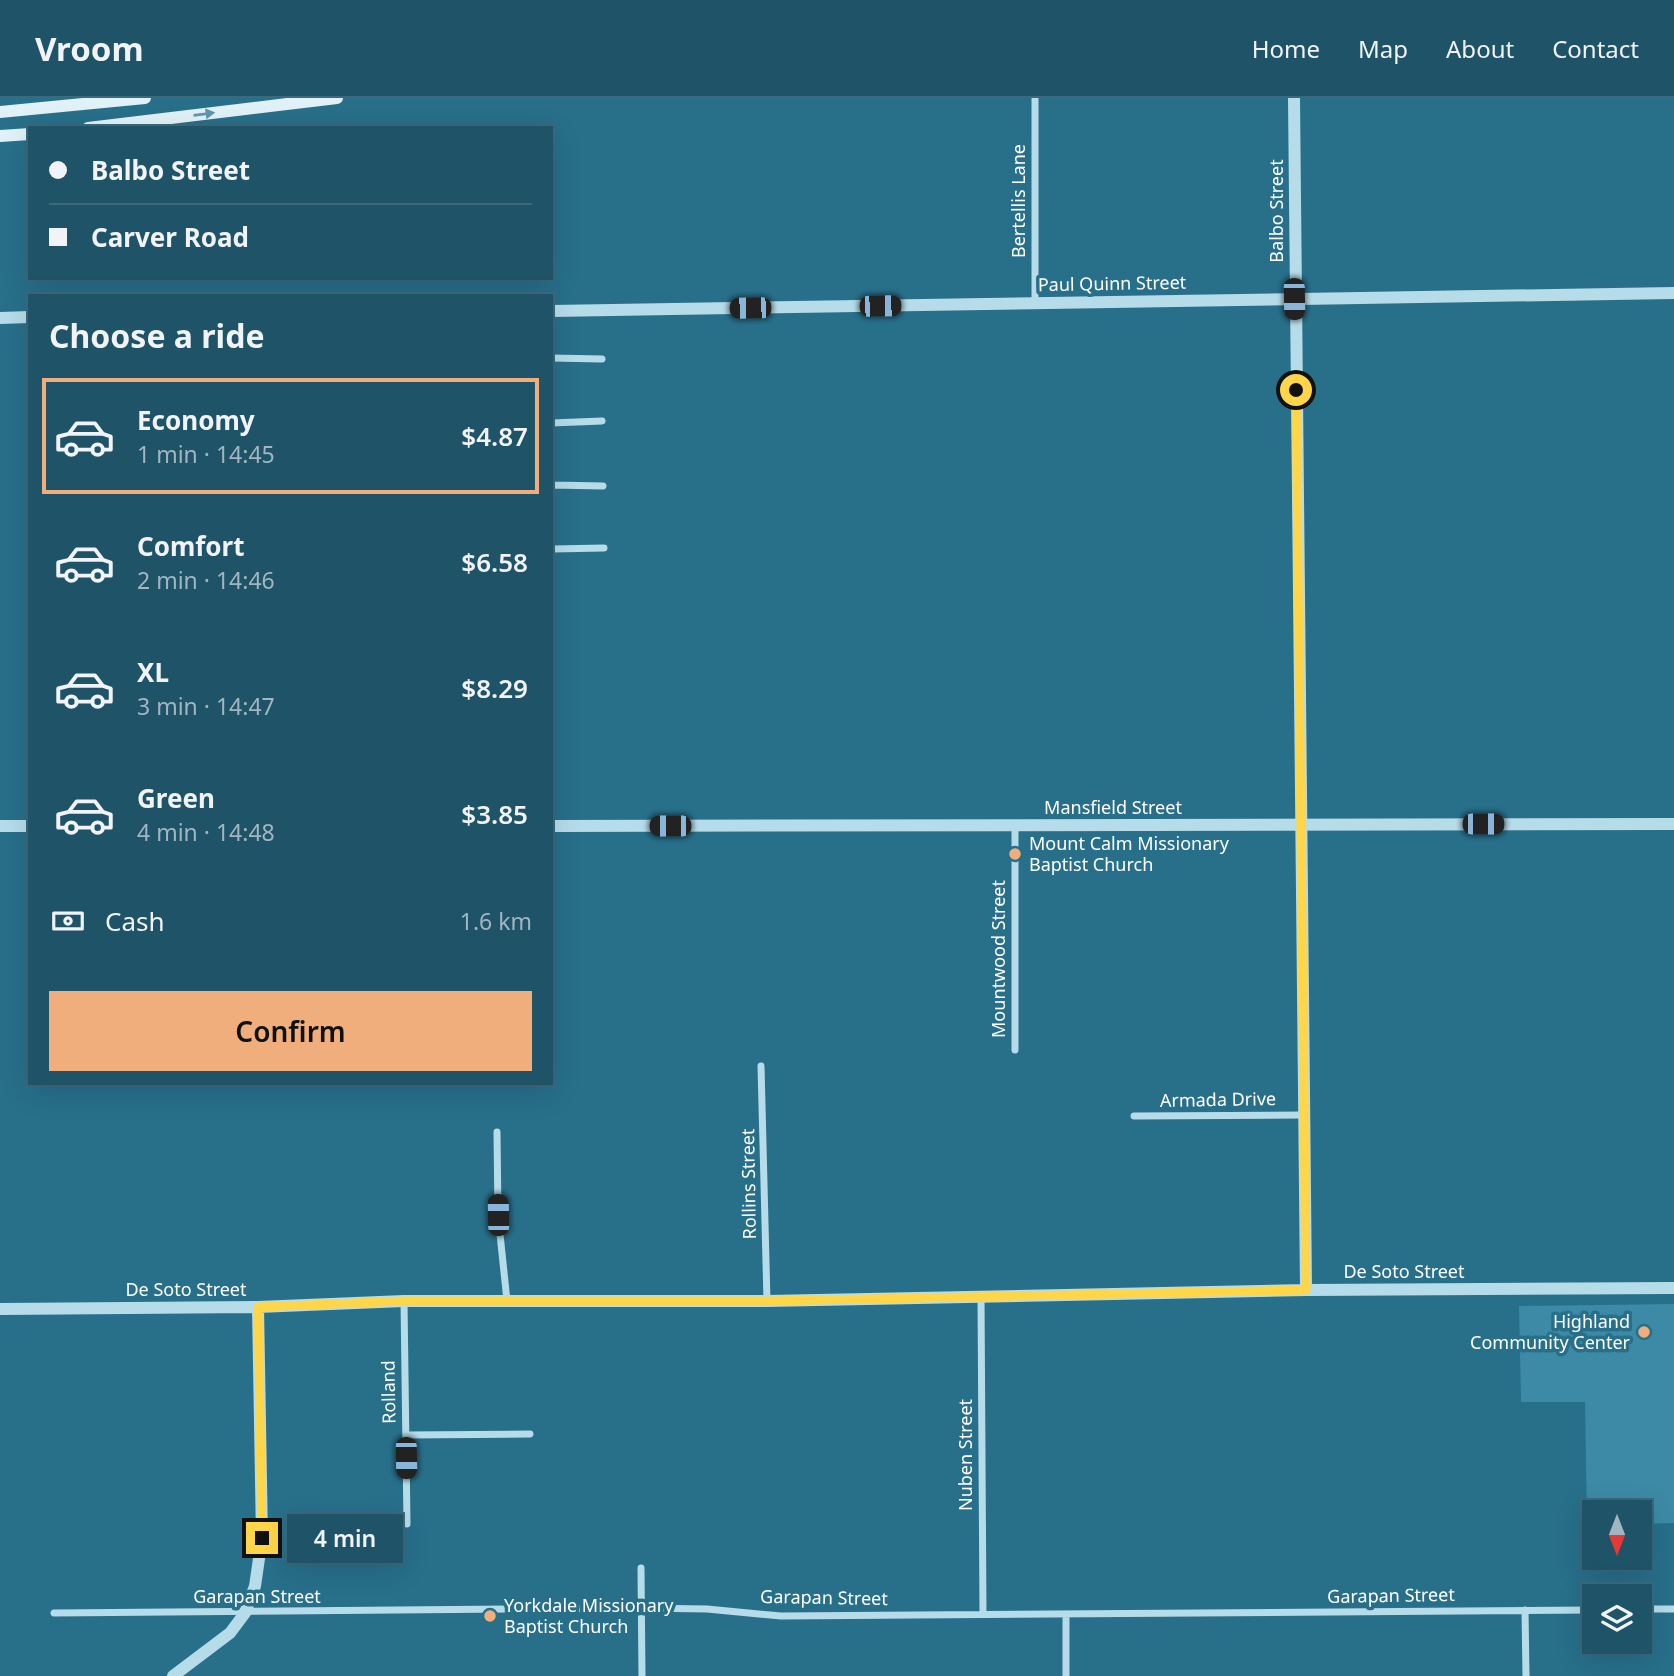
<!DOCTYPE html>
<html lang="en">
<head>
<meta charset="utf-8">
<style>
  :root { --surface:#1e5368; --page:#26596e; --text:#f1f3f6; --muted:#a1b6c0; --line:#3c697c; --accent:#f1ae7d }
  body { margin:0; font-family:"Noto Sans",sans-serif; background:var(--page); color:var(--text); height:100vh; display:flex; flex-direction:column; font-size:26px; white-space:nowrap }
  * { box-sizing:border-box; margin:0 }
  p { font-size:23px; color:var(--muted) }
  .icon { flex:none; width:38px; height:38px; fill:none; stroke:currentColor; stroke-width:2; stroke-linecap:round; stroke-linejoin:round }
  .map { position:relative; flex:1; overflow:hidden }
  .side { position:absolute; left:28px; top:196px; width:525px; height:791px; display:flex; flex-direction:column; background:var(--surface); border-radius:0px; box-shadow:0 7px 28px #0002,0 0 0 2px var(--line) }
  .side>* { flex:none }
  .hud { position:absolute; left:28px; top:28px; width:525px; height:154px; border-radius:0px; box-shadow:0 7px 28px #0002,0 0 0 2px var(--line); display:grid; align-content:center; height:154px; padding:0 21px; background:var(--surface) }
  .needle { width:46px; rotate:180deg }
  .buttons { position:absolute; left:1582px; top:1402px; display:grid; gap:14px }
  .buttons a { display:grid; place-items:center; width:70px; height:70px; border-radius:0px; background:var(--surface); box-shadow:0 7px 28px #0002,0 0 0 2px var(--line); font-size:35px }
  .end { position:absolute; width:32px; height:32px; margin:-16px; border:9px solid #ffd54a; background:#111; box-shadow:0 0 0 4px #111 }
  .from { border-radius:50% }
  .bubble { position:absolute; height:49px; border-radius:0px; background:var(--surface); box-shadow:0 7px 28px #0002,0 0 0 2px var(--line); font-size:23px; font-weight:600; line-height:49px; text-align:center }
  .car { position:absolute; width:21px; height:42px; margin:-21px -10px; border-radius:9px; box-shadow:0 0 5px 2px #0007; background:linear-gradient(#222 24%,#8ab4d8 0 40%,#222 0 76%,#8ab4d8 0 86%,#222 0) }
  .hud b { display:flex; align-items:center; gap:24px; height:66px; font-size:26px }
  .hud b+b { border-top:2px solid var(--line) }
  .hud i { width:18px; height:18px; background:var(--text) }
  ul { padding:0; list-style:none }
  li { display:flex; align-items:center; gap:21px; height:116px; margin:0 14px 10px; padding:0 7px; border:4px solid transparent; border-radius:0px }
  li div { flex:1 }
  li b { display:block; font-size:26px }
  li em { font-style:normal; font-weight:600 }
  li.on { border-color:var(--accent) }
  li>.icon { width:63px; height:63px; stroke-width:1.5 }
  h2 { padding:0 21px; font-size:32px; line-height:84px }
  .pay { display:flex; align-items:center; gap:18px; height:77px; padding:0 21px; font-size:26px }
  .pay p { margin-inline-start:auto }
  .action { display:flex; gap:14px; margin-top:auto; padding:14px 21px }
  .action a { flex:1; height:80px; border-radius:0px; background:var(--accent); color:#111; font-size:28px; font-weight:600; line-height:80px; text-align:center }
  header { display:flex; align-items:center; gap:42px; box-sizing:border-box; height:98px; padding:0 35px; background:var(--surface); border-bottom:2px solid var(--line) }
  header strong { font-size:33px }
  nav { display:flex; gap:38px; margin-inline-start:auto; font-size:24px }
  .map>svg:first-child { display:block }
  .green { fill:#3d8aa6 }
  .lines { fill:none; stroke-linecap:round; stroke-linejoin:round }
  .minor { stroke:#b6dce9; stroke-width:7 }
  .tertiary { stroke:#b6dce9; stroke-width:12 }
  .secondary { stroke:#e0f1f8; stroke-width:12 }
  .oneway { fill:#5f96ab }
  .route { stroke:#ffd54a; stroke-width:9 }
  .poi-dot { fill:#f1ae7d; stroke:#286f8a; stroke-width:2.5 }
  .labels { text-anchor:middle; stroke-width:7; stroke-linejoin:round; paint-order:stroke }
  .street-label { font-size:18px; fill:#fff; stroke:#286f8a }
  .poi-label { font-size:18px; fill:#fff; stroke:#286f8a; text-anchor:start }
</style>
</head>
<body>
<header>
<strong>Vroom</strong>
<nav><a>Home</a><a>Map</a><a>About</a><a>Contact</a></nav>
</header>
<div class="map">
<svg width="1674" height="1578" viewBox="0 0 1674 1578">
  <rect width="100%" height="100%" fill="#286f8a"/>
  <path class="green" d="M1674 1206V1425L1640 1426V1414H1594V1426H1587L1585 1304H1521L1519 1208Z"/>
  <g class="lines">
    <path class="minor" d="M1035 0V205
      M551 260 602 261
      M551 319V478
      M551 325 602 323
      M552 387 603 388
      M552 451 604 450
      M1015 952V728
      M761 968 767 1203
      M1134 1018 1303 1017
      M497 1034 498 1117 507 1203
      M981 1198 983 1516
      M404 1203 407 1426
      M406 1337 530 1336
      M641 1470 642 1578
      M1640 1511H1674
      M1525 1512 1526 1578
      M54 1515 641 1510 707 1511 781 1518 1594 1512
      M1066 1517V1578"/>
    <path class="tertiary" d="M1294 0 1306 1192
      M551 213 1674 195
      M0 220 30 219
      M0 728H30
      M551 728 1674 726
      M0 1211 258 1209 404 1203H767L1306 1192 1674 1190
      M173 1578 230 1535 245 1515 255 1488 262 1440 258 1209"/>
    <path class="secondary" d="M0 14 145 0
      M88 30 337 0
      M0 38 30 36"/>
  </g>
  <defs><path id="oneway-solid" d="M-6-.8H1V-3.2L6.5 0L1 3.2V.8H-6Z" transform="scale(1.75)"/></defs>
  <use class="oneway" href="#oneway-solid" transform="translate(204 16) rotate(-7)"/>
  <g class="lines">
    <path class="route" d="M262 1440 258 1209 404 1203H767L1306 1192 1296 292"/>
  </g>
  <g class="poi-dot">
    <circle cx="1015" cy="756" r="7"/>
    <circle cx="1644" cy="1234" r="7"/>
    <circle cx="490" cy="1518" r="7"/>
  </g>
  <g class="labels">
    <g class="street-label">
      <text transform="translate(1019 103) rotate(-90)" y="6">Bertellis Lane</text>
      <text transform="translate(1277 113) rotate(-90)" y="6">Balbo Street</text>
      <text transform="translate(1112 186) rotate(-1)" y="6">Paul Quinn Street</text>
      <text x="1113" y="716">Mansfield Street</text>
      <text transform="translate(999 861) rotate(-90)" y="6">Mountwood Street</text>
      <text transform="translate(1218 1002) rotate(-1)" y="6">Armada Drive</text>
      <text transform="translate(749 1086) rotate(-91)" y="6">Rollins Street</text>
      <text x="1404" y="1180">De Soto Street</text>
      <text x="186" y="1198">De Soto Street</text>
      <text transform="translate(389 1294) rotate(-91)" y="6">Rolland</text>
      <text transform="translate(966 1357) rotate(-90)" y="6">Nuben Street</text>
      <text transform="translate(1391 1498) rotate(-1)" y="6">Garapan Street</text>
      <text x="257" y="1505">Garapan Street</text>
      <text transform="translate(824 1500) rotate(1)" y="6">Garapan Street</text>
    </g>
    <g class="poi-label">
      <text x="1029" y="752">Mount Calm Missionary<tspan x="1029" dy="21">Baptist Church</tspan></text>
      <text x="1630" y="1230" text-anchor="end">Highland<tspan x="1630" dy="21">Community Center</tspan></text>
      <text x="504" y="1514">Yorkdale Missionary<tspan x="504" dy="21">Baptist Church</tspan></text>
    </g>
  </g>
</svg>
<div class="buttons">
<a><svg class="needle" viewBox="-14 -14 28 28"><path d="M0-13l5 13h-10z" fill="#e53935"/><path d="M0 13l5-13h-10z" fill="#a1b6c0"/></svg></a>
<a><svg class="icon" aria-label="layers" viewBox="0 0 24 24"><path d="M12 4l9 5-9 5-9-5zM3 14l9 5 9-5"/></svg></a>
</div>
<i class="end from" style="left:1296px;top:292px"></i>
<i class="end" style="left:262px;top:1440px"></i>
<div class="bubble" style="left:287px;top:1416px;width:116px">4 min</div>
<i class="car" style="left:1294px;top:201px;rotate:179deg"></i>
<i class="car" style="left:880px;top:208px;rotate:89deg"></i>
<i class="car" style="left:750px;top:210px;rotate:269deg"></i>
<i class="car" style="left:1483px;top:726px;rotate:90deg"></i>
<i class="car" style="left:670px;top:728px;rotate:270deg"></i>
<i class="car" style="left:498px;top:1117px;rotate:359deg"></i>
<i class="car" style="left:406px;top:1360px;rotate:179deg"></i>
<div class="hud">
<b><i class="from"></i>Balbo Street</b>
<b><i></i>Carver Road</b>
</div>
<section class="side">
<h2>Choose a ride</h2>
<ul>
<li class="on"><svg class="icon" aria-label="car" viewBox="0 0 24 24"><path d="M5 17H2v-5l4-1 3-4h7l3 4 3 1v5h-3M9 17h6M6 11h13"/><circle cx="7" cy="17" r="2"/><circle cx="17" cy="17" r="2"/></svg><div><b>Economy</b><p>1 min · 14:45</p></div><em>$4.87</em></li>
<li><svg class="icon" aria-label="car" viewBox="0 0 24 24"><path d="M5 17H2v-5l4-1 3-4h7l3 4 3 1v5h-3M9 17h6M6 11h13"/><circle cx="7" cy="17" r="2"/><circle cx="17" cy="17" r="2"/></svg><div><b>Comfort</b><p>2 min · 14:46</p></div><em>$6.58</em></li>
<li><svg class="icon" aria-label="car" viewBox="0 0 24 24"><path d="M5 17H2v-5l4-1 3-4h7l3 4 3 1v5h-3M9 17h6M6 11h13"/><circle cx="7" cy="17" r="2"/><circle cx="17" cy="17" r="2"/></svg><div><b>XL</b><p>3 min · 14:47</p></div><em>$8.29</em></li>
<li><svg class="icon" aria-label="car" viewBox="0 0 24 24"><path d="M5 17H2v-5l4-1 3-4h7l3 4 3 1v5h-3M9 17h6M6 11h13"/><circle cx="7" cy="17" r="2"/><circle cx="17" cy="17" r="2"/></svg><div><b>Green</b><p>4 min · 14:48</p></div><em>$3.85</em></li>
</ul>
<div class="pay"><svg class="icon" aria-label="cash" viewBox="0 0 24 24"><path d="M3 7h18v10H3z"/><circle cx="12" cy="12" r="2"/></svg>Cash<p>1.6 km</p></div>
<div class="action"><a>Confirm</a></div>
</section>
</div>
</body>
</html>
